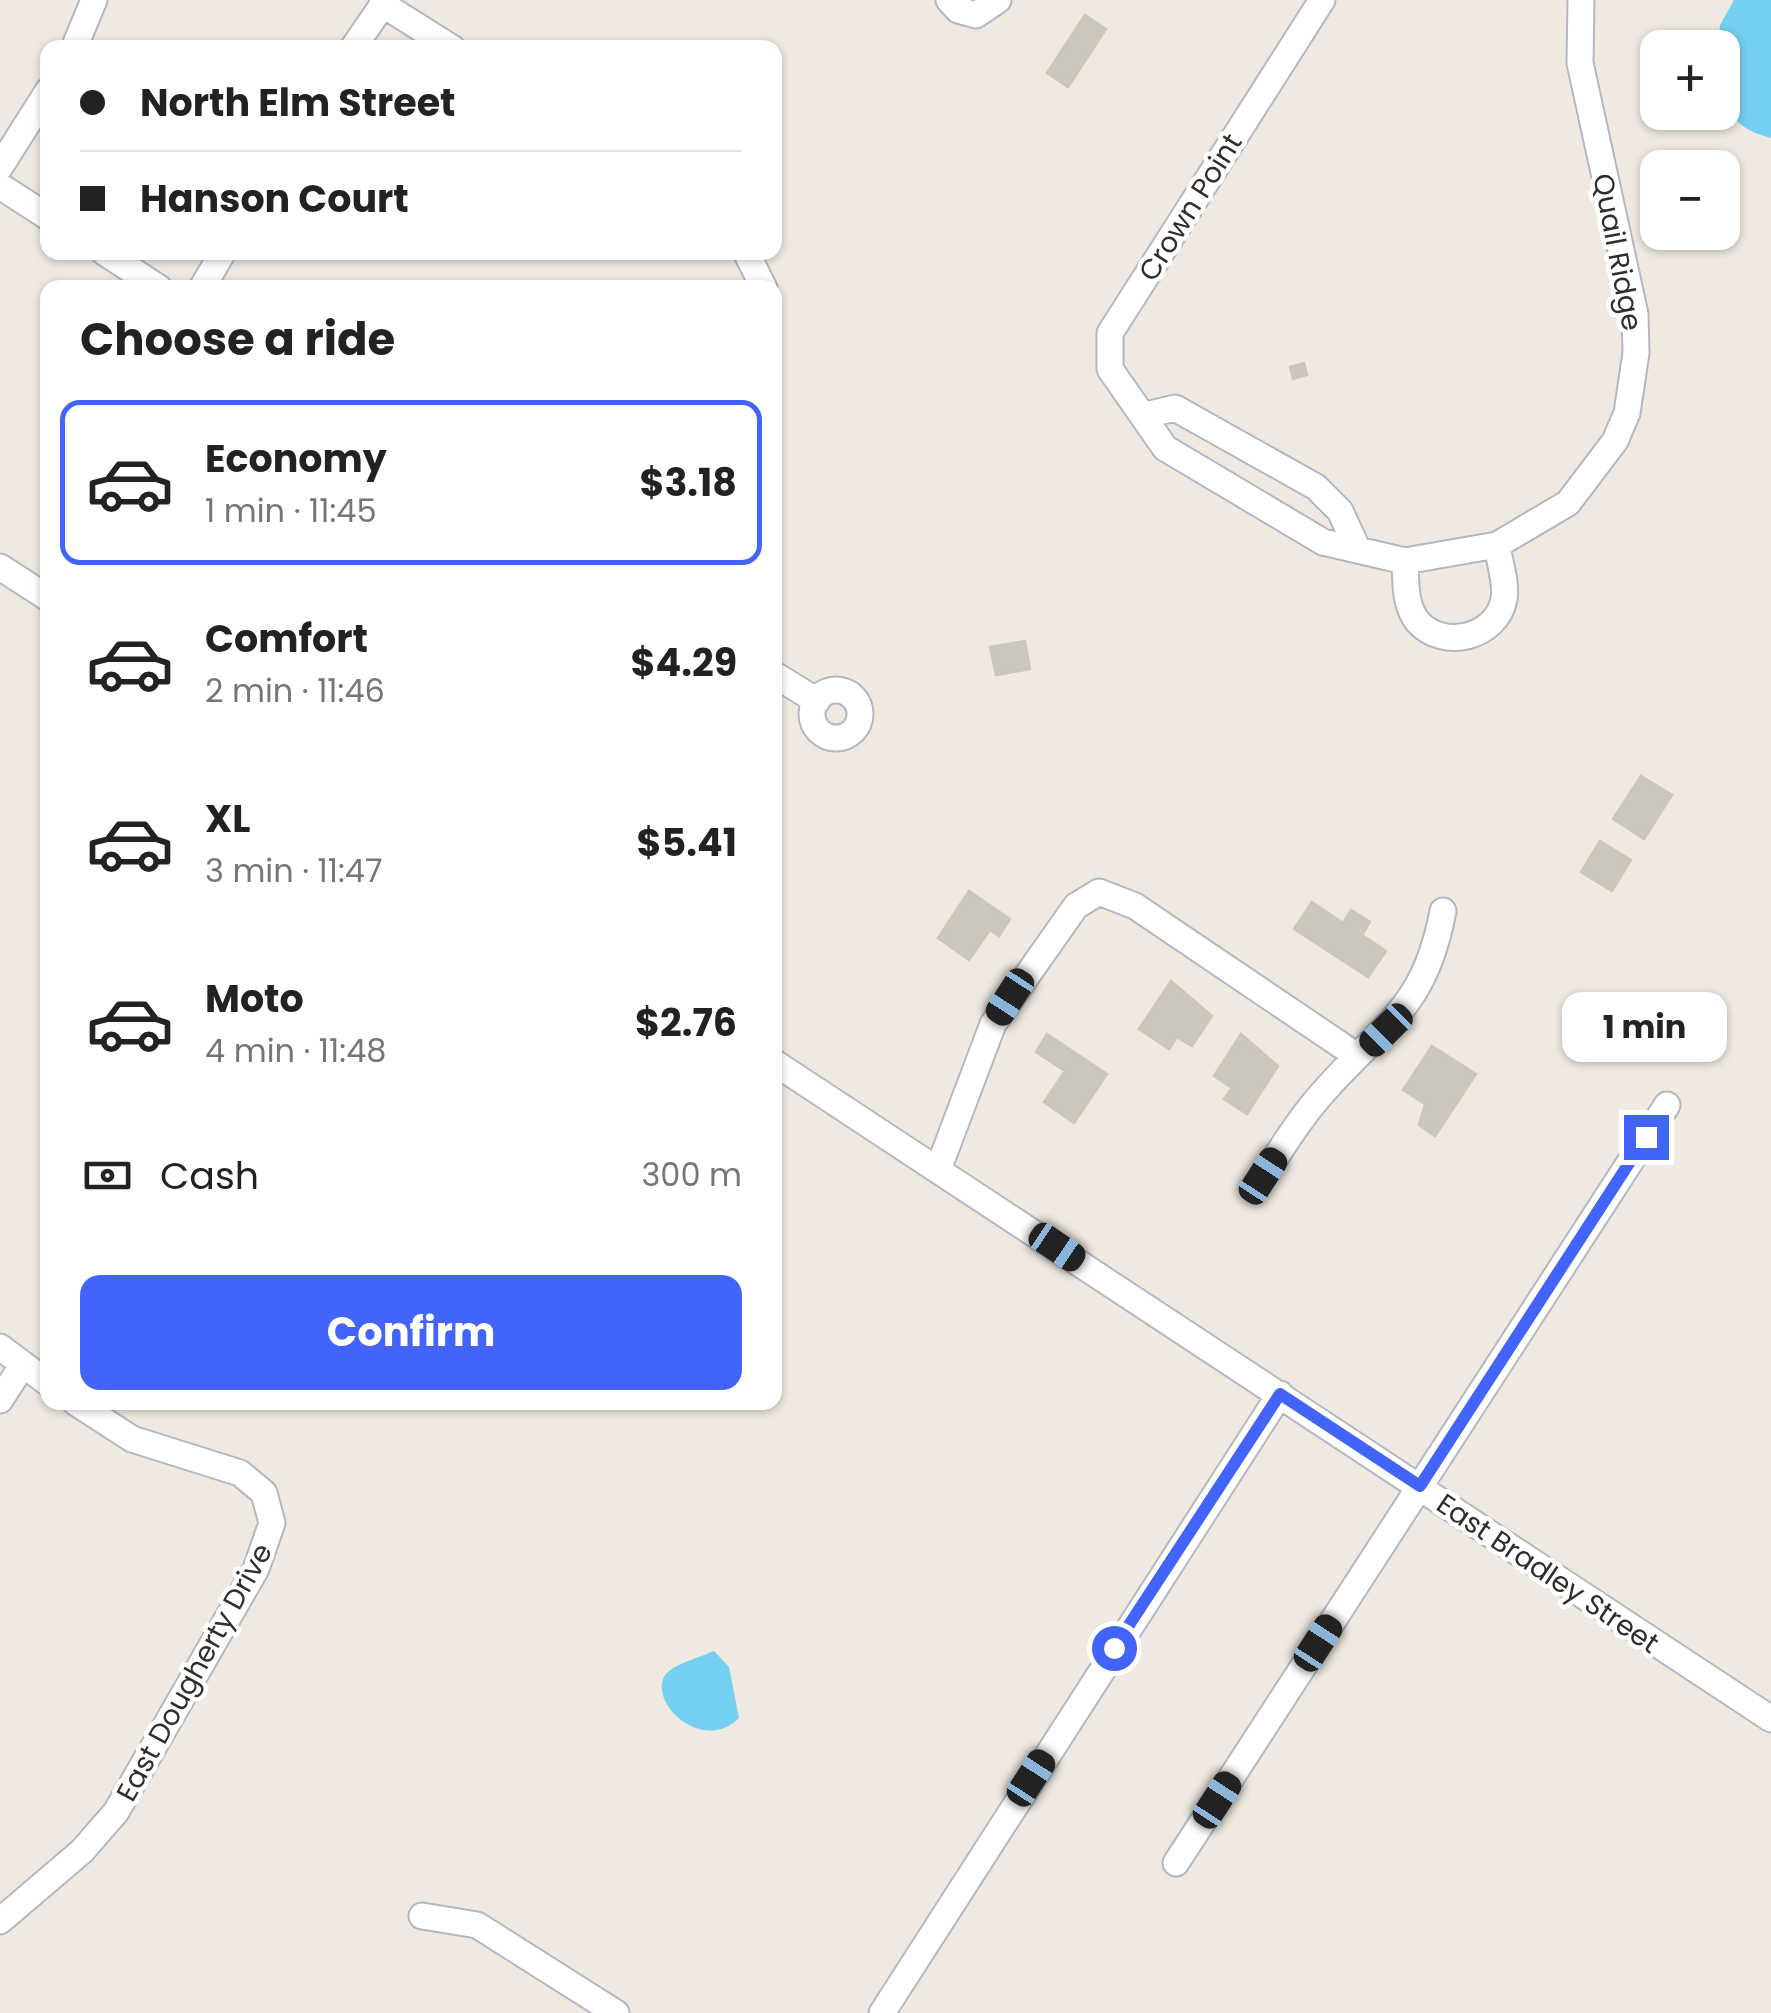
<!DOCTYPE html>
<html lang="en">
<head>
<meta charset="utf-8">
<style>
  :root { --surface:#fff; --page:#f2f2f2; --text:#222; --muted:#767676; --line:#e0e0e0; --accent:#4264fb }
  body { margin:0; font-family:Poppins,sans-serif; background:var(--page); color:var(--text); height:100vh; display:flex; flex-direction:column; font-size:38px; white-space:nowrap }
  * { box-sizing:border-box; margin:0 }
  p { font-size:32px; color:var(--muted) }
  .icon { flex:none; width:55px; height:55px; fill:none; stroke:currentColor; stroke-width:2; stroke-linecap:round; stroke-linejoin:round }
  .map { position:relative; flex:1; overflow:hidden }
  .sheet { position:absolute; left:40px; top:280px; width:742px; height:1130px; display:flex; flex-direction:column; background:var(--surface); border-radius:20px; box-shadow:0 2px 8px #0004 }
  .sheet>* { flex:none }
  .banner { position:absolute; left:40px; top:40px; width:742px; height:220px; border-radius:20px; box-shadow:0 2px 8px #0004; display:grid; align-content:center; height:220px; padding:0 40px; background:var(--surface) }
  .controls { position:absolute; left:1640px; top:30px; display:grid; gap:20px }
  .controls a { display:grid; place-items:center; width:100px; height:100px; border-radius:20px; background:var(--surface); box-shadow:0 2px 8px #0004; font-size:50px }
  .end { position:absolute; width:45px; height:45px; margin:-22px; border:12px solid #4264fb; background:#fff; box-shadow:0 0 0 5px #fff }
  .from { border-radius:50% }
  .bubble { position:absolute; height:70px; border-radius:20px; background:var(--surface); box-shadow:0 2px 8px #0004; font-size:32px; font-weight:700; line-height:70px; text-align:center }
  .car { position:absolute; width:30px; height:60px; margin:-30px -15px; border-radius:12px; box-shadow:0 0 8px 2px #0007; background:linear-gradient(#222 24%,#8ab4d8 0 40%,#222 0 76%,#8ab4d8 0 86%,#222 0) }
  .banner b { display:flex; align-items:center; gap:35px; height:95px; font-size:38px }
  .banner b+b { border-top:2px solid var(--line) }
  .banner i { width:25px; height:25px; background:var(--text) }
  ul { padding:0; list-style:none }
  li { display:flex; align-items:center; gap:30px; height:165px; margin:0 20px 15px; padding:0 20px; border:5px solid transparent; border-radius:20px }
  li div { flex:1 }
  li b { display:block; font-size:38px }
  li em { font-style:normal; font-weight:700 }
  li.on { border-color:var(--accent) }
  li>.icon { width:90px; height:90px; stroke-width:1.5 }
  h2 { padding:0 40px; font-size:45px; line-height:120px }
  .pay { display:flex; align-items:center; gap:25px; height:110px; padding:0 40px; font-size:38px }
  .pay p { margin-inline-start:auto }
  .button { display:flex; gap:20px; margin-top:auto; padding:20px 40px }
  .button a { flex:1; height:115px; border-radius:20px; background:var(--accent); color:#fff; font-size:40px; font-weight:700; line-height:115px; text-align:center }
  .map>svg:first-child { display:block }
  .water { fill:#75cff0 }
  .building { fill:#cbc7bf; stroke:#cbc5ba; stroke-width:2.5 }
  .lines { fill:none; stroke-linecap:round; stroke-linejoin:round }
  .minor-casing { stroke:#b4b7c1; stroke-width:29 }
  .minor { stroke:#fff; stroke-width:25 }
  .route { stroke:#4264fb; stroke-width:12 }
  .labels { text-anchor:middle; stroke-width:9; stroke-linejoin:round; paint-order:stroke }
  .street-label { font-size:28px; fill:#2e2e2e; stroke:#fff }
</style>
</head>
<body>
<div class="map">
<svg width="1771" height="2013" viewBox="0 0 1771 2013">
  <rect width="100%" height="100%" fill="#efe9e1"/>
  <path class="water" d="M1734 0H1771V138C1719 125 1722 94 1722 48L1718 47 1720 25Z
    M714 1651 729 1667 739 1718C700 1757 641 1695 669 1671 680 1662 701 1657 714 1651Z"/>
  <path class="building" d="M1085 15 1106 29 1068 87 1047 73Z
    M1304 363 1307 375 1293 379 1290 367Z
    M1025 641 1030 669 996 675 990 647Z
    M1641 776 1672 795 1644 839 1613 819Z
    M1600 841 1631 860 1612 891 1581 872Z
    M969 891 1010 919 999 936 990 930 969 960 938 938Z
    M1312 902 1343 923 1351 910 1370 922 1362 935 1386 951 1368 977 1294 929Z
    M1171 981 1212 1016 1192 1046 1177 1037 1169 1049 1139 1029Z
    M1047 1034 1107 1074 1074 1123 1044 1102 1065 1071 1036 1052Z
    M1241 1034 1278 1066 1247 1114 1224 1099 1232 1088 1214 1076Z
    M1432 1046 1476 1074 1435 1136 1419 1125 1425 1104 1403 1090Z"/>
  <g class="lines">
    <defs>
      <path id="minor" d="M949 0 958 10 976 15 998 0
        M1322 0 1110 333V369L1165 448 1323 542 1405 561 1497 545 1568 503 1615 441 1627 413 1636 353 1635 314 1580 63 1581 0
        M382 4 452 48
        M74 48 94 0
        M353 48 386 0
        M0 167 48 91
        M0 186 48 217
        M104 252 159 288
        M746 252 764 288
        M202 288 223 252
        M1146 415 1175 408 1316 487 1340 511 1358 550
        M1405 561C1406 581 1404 605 1418 622 1444 651 1497 637 1504 599 1507 583 1499 561 1497 545
        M0 567 48 598
        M775 675 817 701
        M812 714a24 24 0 1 1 48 0a24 24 0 1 1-48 0Z
        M775 1063 1771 1719
        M939 1167 993 1024 1076 906 1099 892 1135 906 1357 1056
        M1263 1177C1283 1146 1302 1115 1327 1088 1387 1021 1425 1007 1443 911
        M0 1347 48 1383
        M0 1400 22 1366
        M1176 1863 1667 1105
        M422 1916 477 1925 616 2013
        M0 1921 82 1851 116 1812 256 1569 272 1523 264 1493 240 1473 132 1439 75 1402
        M882 2013 1280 1394"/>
    </defs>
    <use href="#minor" class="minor-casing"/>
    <use href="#minor" class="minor"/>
  </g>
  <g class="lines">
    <path class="route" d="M1114 1648 1280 1394 1420 1486 1646 1137"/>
  </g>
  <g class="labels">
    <g class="street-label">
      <text transform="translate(1190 207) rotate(-58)" y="10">Crown Point</text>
      <text transform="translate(1618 252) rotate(79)" y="10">Quail Ridge</text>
      <text transform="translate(1548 1573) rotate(34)" y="10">East Bradley Street</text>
      <text transform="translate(194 1672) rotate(-61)" y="10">East Dougherty Drive</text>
    </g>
  </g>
</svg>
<div class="controls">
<a>+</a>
<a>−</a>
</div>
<i class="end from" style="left:1114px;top:1648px"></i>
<i class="end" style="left:1646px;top:1137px"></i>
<div class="bubble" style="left:1562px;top:992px;width:165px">1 min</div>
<i class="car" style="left:1010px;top:997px;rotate:213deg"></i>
<i class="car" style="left:1386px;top:1030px;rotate:225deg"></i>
<i class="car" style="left:1263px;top:1176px;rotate:33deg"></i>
<i class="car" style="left:1057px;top:1247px;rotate:124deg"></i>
<i class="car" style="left:1318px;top:1643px;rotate:33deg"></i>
<i class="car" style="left:1031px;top:1778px;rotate:33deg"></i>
<i class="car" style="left:1217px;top:1800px;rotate:33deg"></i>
<div class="banner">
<b><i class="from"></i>North Elm Street</b>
<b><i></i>Hanson Court</b>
</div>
<section class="sheet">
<h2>Choose a ride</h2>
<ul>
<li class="on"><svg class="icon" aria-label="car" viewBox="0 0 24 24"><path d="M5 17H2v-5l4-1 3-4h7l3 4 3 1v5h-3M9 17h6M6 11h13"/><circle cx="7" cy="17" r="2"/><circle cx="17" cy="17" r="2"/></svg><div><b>Economy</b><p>1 min · 11:45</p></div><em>$3.18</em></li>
<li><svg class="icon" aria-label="car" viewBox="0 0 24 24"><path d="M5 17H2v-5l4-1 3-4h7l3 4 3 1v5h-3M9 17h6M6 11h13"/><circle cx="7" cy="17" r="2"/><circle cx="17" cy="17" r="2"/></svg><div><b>Comfort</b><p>2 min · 11:46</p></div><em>$4.29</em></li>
<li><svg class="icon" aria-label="car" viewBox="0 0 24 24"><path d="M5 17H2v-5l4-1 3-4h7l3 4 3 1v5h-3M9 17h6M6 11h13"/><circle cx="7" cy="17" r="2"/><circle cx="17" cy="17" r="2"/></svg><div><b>XL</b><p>3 min · 11:47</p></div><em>$5.41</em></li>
<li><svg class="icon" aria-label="car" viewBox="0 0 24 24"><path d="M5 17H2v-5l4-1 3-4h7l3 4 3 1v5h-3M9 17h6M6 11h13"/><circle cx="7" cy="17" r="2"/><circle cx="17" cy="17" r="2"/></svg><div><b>Moto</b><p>4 min · 11:48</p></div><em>$2.76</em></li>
</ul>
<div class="pay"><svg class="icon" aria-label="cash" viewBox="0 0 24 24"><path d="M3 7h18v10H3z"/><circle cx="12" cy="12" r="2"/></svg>Cash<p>300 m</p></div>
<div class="button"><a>Confirm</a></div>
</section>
</div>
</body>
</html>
